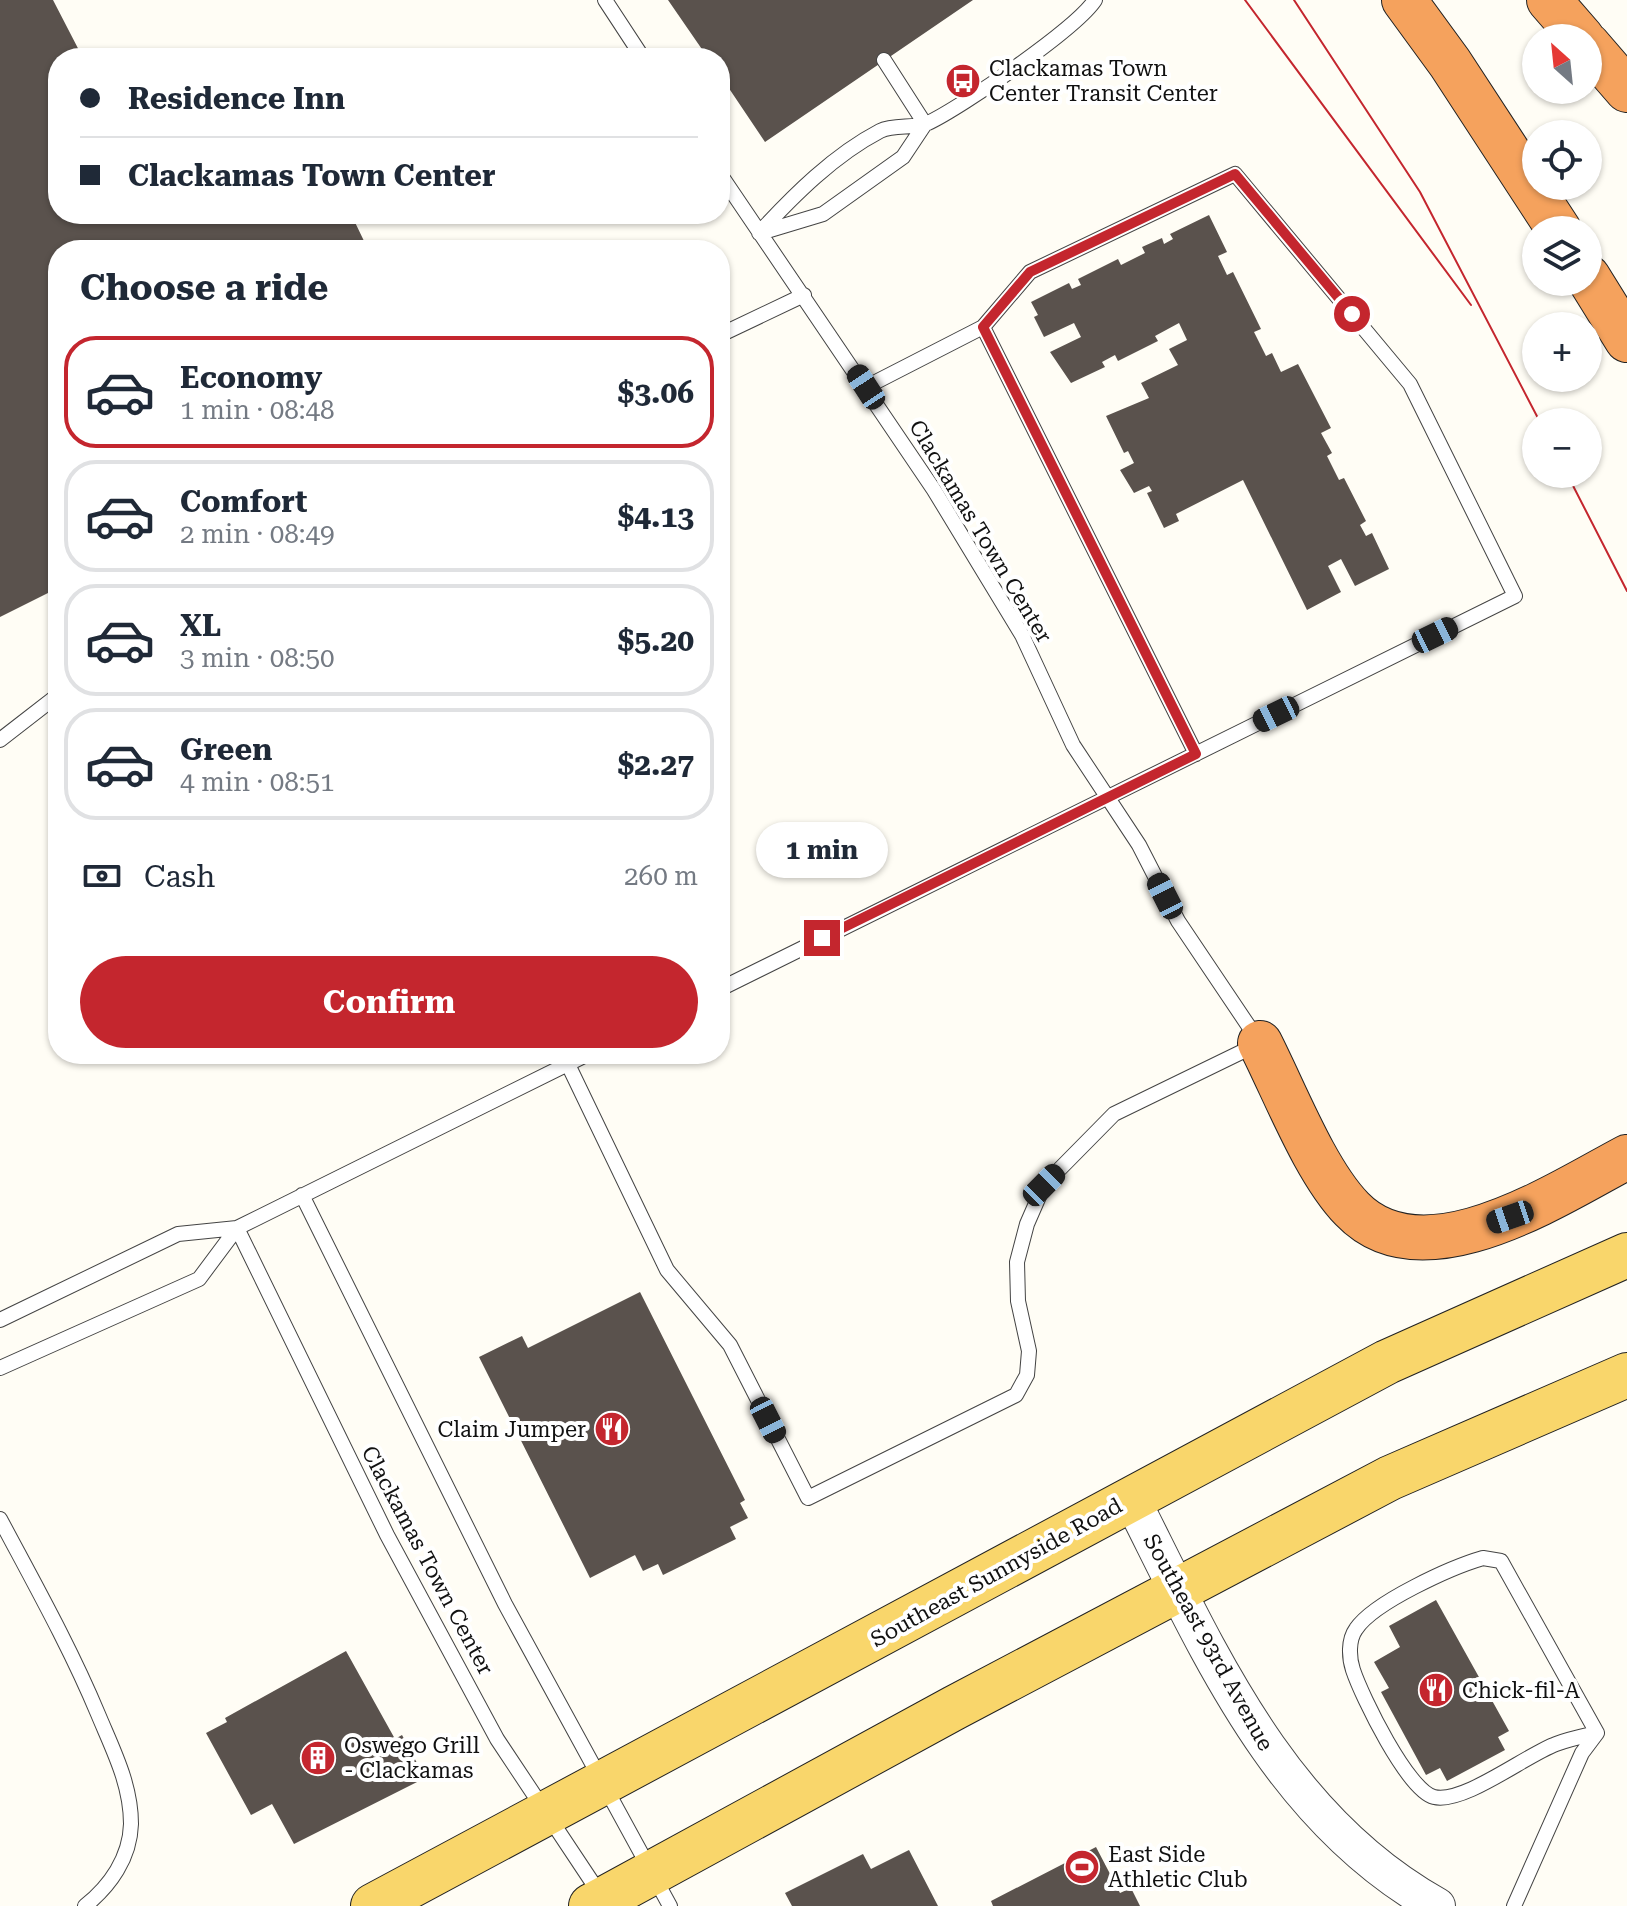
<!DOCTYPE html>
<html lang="en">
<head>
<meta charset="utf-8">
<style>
  :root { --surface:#fff; --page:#f2f2f3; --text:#1f2937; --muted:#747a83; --line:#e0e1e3; --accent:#c4262e }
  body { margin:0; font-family:"Roboto Serif",serif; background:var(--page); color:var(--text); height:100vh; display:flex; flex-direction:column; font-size:30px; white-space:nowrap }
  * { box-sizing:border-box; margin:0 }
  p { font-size:26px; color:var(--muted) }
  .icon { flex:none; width:44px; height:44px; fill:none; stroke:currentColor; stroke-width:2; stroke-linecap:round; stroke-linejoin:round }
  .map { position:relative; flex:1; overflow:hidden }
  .details { position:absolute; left:48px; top:240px; width:682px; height:824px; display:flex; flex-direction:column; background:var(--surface); border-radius:32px; box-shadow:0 2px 6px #0004 }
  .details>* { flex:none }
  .banner { position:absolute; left:48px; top:48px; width:682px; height:176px; border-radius:32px; box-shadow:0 2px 6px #0004; display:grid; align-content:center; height:176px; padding:0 32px; background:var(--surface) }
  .needle { width:52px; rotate:333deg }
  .fabs { position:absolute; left:1522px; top:24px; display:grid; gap:16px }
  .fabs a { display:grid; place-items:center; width:80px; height:80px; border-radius:50%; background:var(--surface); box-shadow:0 2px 6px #0004; font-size:40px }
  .end { position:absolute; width:36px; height:36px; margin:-18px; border:10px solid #c4262e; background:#fff; box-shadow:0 0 0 4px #fff }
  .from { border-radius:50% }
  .bubble { position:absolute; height:56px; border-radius:28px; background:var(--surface); box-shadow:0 2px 6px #0004; font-size:26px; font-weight:700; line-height:56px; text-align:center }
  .car { position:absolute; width:24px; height:48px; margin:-24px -12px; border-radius:10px; box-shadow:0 0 6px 2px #0007; background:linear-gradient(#222 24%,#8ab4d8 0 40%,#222 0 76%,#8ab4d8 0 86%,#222 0) }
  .banner b { display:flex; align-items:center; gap:28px; height:76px; font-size:30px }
  .banner b+b { border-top:2px solid var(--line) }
  .banner i { width:20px; height:20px; background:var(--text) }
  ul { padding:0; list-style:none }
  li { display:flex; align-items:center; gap:24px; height:112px; margin:0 16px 12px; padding:0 16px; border:4px solid var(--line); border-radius:32px }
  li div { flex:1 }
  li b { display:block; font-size:30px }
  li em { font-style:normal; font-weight:700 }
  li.on { border-color:var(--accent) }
  li>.icon { width:72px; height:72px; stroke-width:1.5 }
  h2 { padding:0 32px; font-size:36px; line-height:96px }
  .pay { display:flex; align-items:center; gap:20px; height:88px; padding:0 32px; font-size:30px }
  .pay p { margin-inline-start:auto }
  .primary-button { display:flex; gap:16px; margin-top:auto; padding:16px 32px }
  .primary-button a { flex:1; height:92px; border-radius:48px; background:var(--accent); color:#fff; font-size:32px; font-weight:700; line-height:92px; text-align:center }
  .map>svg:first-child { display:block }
  .building { fill:#5a524d }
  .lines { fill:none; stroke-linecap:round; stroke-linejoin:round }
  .service-casing { stroke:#444; stroke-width:16 }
  .tertiary-casing { stroke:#444; stroke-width:38 }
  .primary-casing { stroke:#222; stroke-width:46 }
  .motorway-casing { stroke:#222; stroke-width:46 }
  .service { stroke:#fff; stroke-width:14 }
  .tertiary { stroke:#fff; stroke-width:36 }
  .primary { stroke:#f9d66b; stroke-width:44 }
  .motorway { stroke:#f5a25d; stroke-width:44 }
  .tram { stroke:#c4262e; stroke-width:2 }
  .route { stroke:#c4262e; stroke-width:10 }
  .labels { text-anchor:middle; stroke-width:8; stroke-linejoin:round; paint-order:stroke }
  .poi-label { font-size:22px; fill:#111; stroke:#fff; text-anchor:start }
  .street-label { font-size:22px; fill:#111; stroke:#fff }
</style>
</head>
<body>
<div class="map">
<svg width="1627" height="1906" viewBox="0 0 1627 1906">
  <rect width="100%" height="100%" fill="#fffdf5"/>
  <path class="building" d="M0 0H53L83 58H58V214H351L364 241 345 250H58V588L0 617Z
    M668 0H973L765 142 720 75V58H708Z
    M1209 215 1227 252 1218 256 1227 275 1233 272 1261 329 1254 332 1266 356 1272 353 1281 372 1298 364 1331 428 1321 433 1332 453 1327 456 1339 480 1344 478 1366 521 1360 525 1366 536 1372 533 1389 569 1355 586 1341 559 1328 566 1341 592 1307 610 1243 480 1176 514 1179 521 1164 528 1147 493 1152 491 1149 486 1134 493 1120 470 1134 463 1128 451 1124 453 1106 416 1149 398 1141 383 1178 365 1169 349 1187 340 1179 323 1155 336 1158 341 1118 361 1115 355 1102 362 1105 367 1071 383 1050 352 1081 337 1074 323 1044 337 1034 317 1038 315 1031 302 1069 283 1072 289 1081 285 1078 279 1118 259 1121 265 1145 253 1142 247 1162 238 1164 244 1173 239 1170 234Z
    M640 1292 745 1500 740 1503 748 1518 730 1527 736 1539 663 1575 658 1564 643 1571 635 1555 590 1578 479 1357 522 1336 528 1348Z
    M1436 1600 1509 1731 1498 1737 1505 1750 1447 1781 1440 1768 1426 1775 1381 1692 1389 1688 1374 1662 1400 1647 1389 1626Z
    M346 1651 395 1739 402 1735 425 1778 294 1844 272 1804 251 1815 206 1733 227 1722 225 1718Z
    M1096 1847 1120 1893 1131 1888 1140 1906H993L991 1901Z
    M909 1850 938 1906H792L785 1893 863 1854 871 1869Z"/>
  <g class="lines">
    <defs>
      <path id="service" d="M605 0 643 58
        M884 60 925 124
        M759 233C794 195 834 155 880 131 894 124 914 129 928 123 962 107 1077 28 1095 0
        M760 233 823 214 903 157 925 124
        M983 327 1196 754
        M720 335 804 295
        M0 740 58 695
        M720 989 1515 596 1410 384 1235 174 1030 272 983 327 866 387
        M563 1054 667 1270 730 1345 808 1498 1016 1395 1027 1375 1029 1351 1018 1301 1017 1262 1027 1224 1044 1185 1114 1114 1260 1043 1178 921 1139 845 1073 745 1022 635 934 490 720 174
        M302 1195 505 1604 670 1906
        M237 1228 387 1535 497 1739 600 1894
        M0 1320 178 1234 237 1228 588 1054
        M0 1368 199 1279 237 1228
        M0 1519C34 1583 70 1647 98 1714 113 1750 131 1784 131 1824 130 1858 110 1886 85 1906
        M1483 1558 1501 1561 1597 1733C1584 1736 1569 1739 1556 1744 1526 1755 1464 1804 1434 1797 1408 1791 1362 1697 1353 1670 1349 1658 1348 1640 1356 1629 1374 1602 1452 1567 1483 1558Z
        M1514 1906 1582 1753 1597 1733"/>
      <path id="tertiary" d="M1131 1498C1209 1652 1279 1818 1437 1906"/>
      <path id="primary" d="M373 1906 1387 1362 1627 1255
        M591 1906 954 1708 1390 1478 1627 1375"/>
      <path id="motorway" d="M1404 0 1450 63 1559 230
        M1549 0 1582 38
        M1588 45 1627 90
        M1588 277 1627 340
        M1260 1043C1285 1092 1315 1171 1352 1209 1423 1283 1557 1194 1627 1157"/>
    </defs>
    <use href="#service" class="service-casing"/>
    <use href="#tertiary" class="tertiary-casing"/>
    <use href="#primary" class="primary-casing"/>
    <use href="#motorway" class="motorway-casing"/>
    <use href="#service" class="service"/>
    <use href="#tertiary" class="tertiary"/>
    <use href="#primary" class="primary"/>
    <use href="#motorway" class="motorway"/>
    <path class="tram" d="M1245 0 1471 305
      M1294 0 1420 192 1540 422
      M1567 474 1627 591"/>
  </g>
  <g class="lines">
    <path class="route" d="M822 938 1196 754 983 327 1030 272 1235 174 1352 314"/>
  </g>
  <defs>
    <symbol id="bus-disc" viewBox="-11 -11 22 22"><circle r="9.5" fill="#c4262e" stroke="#fff"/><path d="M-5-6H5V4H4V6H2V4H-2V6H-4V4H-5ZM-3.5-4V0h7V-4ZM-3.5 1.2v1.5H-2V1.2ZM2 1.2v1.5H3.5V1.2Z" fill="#fff"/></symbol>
    <symbol id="restaurant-disc" viewBox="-11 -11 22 22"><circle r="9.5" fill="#c4262e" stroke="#fff"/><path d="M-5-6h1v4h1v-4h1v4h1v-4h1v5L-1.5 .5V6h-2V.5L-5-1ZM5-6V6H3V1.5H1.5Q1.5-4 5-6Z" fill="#fff"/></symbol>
    <symbol id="building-disc" viewBox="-11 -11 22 22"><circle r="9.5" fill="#c4262e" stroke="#fff"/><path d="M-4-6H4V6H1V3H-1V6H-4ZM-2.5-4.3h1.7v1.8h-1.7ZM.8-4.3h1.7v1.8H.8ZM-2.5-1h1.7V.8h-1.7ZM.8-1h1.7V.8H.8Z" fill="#fff"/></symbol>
    <symbol id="stadium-disc" viewBox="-11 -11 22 22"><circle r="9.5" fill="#c4262e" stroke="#fff"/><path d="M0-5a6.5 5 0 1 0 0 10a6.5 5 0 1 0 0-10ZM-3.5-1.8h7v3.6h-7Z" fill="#fff"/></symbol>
  </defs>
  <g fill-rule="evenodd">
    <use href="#bus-disc" x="943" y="61" width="40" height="40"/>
    <use href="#restaurant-disc" x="592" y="1409" width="40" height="40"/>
    <use href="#restaurant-disc" x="1416" y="1670" width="40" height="40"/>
    <use href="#building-disc" x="298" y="1738" width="40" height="40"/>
    <use href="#stadium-disc" x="1062" y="1847" width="40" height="40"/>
  </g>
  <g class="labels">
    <g class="poi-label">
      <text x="989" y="76">Clackamas Town<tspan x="989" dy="25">Center Transit Center</tspan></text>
      <text x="586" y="1437" text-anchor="end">Claim Jumper</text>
      <text x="1462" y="1698">Chick-fil-A</text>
      <text x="344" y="1753">Oswego Grill<tspan x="344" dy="25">- Clackamas</tspan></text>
      <text x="1108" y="1862">East Side<tspan x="1108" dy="25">Athletic Club</tspan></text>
    </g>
    <g class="street-label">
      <text transform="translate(981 531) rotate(59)" y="8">Clackamas Town Center</text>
      <text transform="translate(428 1560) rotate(62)" y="8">Clackamas Town Center</text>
      <text transform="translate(996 1572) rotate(-29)" y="8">Southeast Sunnyside Road</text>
      <text transform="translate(1209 1642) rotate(61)" y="8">Southeast 93rd Avenue</text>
    </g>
  </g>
</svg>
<div class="fabs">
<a><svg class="needle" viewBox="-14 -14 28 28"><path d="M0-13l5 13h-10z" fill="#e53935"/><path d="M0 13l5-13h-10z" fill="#747a83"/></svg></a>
<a><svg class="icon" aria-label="locate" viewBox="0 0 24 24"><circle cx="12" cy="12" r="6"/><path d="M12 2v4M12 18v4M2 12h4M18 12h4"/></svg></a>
<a><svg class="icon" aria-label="layers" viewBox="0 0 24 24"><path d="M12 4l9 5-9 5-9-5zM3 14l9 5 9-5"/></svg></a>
<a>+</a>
<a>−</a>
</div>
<i class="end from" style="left:1352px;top:314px"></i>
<i class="end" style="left:822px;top:938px"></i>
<div class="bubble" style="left:756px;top:822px;width:132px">1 min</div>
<i class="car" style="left:866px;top:387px;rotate:327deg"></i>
<i class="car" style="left:1435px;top:635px;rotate:64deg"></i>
<i class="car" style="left:1276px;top:714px;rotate:244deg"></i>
<i class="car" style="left:1165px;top:896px;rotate:333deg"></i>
<i class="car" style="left:1044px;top:1185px;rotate:45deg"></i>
<i class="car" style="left:1510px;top:1217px;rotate:251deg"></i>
<i class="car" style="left:768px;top:1420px;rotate:153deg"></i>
<div class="banner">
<b><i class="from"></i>Residence Inn</b>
<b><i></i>Clackamas Town Center</b>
</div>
<section class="details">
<h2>Choose a ride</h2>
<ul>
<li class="on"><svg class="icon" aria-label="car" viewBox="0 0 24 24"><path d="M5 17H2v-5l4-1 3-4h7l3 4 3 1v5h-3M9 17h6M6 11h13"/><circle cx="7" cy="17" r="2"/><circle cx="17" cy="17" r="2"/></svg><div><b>Economy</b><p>1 min · 08:48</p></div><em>$3.06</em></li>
<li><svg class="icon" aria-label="car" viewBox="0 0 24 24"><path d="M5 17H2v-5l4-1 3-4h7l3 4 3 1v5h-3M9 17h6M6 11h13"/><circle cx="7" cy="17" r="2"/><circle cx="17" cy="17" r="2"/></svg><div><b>Comfort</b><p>2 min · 08:49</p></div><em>$4.13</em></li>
<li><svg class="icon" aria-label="car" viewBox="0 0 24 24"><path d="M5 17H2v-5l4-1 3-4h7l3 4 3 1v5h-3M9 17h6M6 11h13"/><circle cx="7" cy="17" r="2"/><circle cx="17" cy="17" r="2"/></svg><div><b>XL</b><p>3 min · 08:50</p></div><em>$5.20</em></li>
<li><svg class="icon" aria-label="car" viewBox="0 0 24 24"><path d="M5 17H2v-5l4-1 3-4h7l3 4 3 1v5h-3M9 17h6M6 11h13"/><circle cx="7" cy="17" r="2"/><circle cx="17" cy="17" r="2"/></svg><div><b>Green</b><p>4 min · 08:51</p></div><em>$2.27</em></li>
</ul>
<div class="pay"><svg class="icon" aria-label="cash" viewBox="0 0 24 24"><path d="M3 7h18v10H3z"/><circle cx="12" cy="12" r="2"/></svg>Cash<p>260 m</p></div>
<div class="primary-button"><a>Confirm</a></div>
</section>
</div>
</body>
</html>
